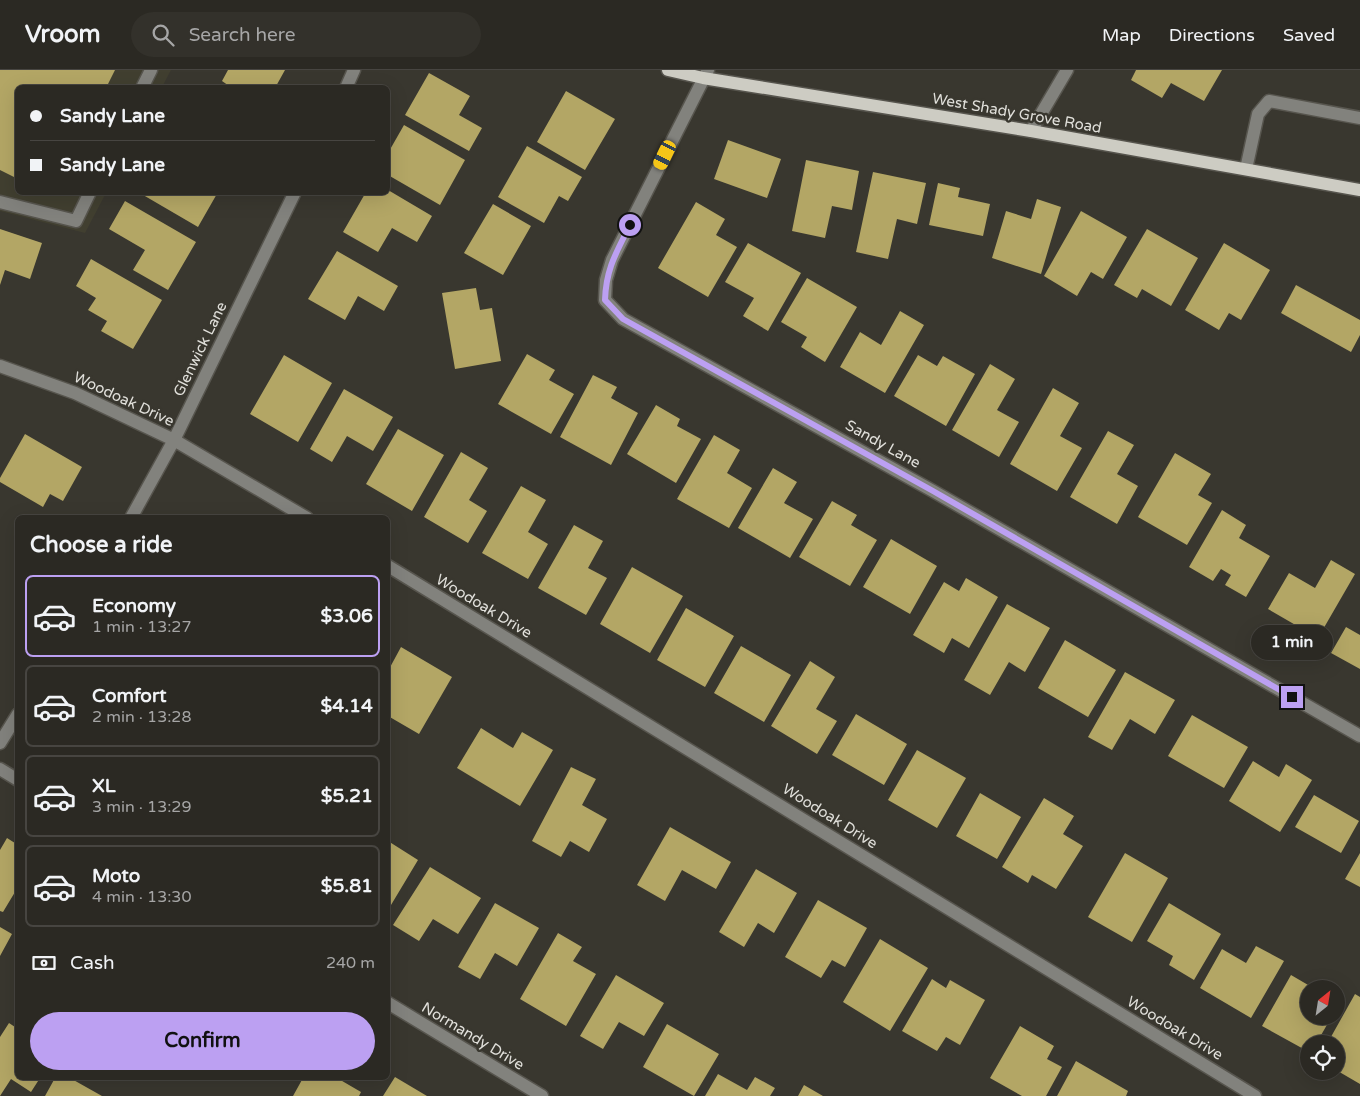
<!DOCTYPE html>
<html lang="en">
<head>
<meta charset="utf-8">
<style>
  :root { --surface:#2b2923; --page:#33312b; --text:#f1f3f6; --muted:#a6a6a6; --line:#474541; --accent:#bca0f2 }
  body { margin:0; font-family:"Varela Round",sans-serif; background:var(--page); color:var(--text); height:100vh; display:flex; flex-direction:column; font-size:19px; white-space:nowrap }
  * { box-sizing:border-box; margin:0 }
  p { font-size:16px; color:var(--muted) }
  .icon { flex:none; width:28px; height:28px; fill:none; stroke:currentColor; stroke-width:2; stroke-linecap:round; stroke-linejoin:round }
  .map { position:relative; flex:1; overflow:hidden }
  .details { position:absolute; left:15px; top:445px; width:375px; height:565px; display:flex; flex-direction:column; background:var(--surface); border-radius:8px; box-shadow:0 5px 20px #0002,0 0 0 1px var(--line) }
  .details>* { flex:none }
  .guide { position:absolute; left:15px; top:15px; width:375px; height:110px; border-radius:8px; box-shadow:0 5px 20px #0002,0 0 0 1px var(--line); display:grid; align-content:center; height:110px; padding:0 15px; background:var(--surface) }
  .needle { width:32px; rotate:30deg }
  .controls { position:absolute; left:1300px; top:910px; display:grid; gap:10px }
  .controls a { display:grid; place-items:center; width:45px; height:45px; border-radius:50%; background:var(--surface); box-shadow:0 5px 20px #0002,0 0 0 1px var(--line); font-size:25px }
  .end { position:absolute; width:22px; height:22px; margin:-11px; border:6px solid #bca0f2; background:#111; box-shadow:0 0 0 2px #111 }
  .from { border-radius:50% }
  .bubble { position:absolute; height:35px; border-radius:18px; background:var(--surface); box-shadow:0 5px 20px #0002,0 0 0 1px var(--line); font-size:16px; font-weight:800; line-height:35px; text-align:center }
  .car { position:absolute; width:15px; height:30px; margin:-15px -8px; border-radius:6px; box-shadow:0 0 4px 1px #0007; background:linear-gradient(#f5c518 24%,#345 0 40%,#f5c518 0 76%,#345 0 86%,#f5c518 0) }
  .guide b { display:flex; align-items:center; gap:18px; height:48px; font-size:19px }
  .guide b+b { border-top:1px solid var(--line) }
  .guide i { width:12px; height:12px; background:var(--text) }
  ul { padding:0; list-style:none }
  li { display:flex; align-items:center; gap:15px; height:82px; margin:0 10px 8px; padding:0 5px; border:2px solid var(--line); border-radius:8px }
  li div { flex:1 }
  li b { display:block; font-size:19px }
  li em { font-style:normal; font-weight:800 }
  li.current { border-color:var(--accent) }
  li>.icon { width:45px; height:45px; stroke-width:1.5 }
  h2 { padding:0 15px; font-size:22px; line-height:60px }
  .pay { display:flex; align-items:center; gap:12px; height:55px; padding:0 15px; font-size:19px }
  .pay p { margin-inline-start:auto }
  .action { display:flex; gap:10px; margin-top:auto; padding:10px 15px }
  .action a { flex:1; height:58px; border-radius:30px; background:var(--accent); color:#111; font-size:20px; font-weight:800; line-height:58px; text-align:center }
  header { display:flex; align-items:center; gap:30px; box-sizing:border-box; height:70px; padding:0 25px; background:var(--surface); border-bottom:1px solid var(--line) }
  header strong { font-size:24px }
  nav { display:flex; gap:28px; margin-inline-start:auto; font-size:18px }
  .search { width:350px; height:45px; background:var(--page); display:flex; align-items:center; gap:12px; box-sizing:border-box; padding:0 18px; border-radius:28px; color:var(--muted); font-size:19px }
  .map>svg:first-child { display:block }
  .built { fill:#413f30 }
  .building { fill:#b3a665 }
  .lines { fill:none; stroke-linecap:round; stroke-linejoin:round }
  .minor-casing { stroke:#57554e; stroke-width:15 }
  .major-casing { stroke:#57554e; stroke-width:15 }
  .minor { stroke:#82827d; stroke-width:12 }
  .major { stroke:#cdccc3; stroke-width:12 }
  .route { stroke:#bca0f2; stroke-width:6 }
  .labels { text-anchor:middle; stroke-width:5; stroke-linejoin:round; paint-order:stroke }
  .street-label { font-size:15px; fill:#e1e0db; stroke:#39372f }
</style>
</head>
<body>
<header>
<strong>Vroom</strong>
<div class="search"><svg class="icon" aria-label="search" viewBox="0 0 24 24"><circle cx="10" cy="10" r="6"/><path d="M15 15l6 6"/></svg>Search here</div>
<nav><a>Map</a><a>Directions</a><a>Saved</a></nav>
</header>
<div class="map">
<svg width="1360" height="1026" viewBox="0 0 1360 1026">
  <rect width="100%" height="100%" fill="#39372f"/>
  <path class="built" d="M0 0H171L162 17 18 18V122L106 123 85 163 0 141Z"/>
  <path class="building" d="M0 0H115L106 18H18V109L0 100Z
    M228 0H285L275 18H232L222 11Z
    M1136 0H1222L1204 31 1171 13 1162 28 1131 10Z
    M429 3 470 26 459 45 482 58 469 81 405 45Z
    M566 21 615 49 585 100 537 72Z
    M404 55 465 90 440 135 388 105V83Z
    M728 70 781 89 767 128 714 109Z
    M527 76 582 107 568 131 559 126 544 153 498 127Z
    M806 90 859 101 852 140 832 136 825 168 792 161Z
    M873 102 926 113 917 154 897 149 888 189 856 182Z
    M938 113 960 118 958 127 990 134 983 166 929 155Z
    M388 120 432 146 417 172 392 158 378 182 343 162 366 122H388Z
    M138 122H218L198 157Z
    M1037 129 1061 137 1041 204 992 188 1006 141 1031 149Z
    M125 131 196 172 168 220 133 200 145 180 109 159Z
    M696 132 725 149 716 165 737 177 708 227 658 198Z
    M493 134 531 156 503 205 464 183Z
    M1081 141 1127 167 1103 209 1091 202 1077 226 1044 206Z
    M0 159 42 173 30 209 5 200 0 215Z
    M1147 159 1198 188 1171 236 1142 219 1137 228 1114 215Z
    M748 173 801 203 768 261 743 246 754 228 725 212Z
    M1224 173 1270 200 1241 250 1229 243 1219 260 1185 240Z
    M337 181 398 216 384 241 358 226 345 250 308 229Z
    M91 189 162 230 133 279 101 261 107 251 88 240 96 228 76 216Z
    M807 208 857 237 825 292 801 277 807 267 781 252Z
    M1296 215 1360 250V265L1351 282 1281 243Z
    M476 218 480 240 492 238 501 291 455 299 442 223Z
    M900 241 924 255 885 323 840 297 860 262 881 275Z
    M527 284 555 300 549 310 574 324 551 364 498 334Z
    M284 285 332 313 298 372 250 344Z
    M918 285 937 296 943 286 975 304 946 356 894 326Z
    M990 294 1015 309 997 340 1019 352 999 387 952 360Z
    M593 305 617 317 611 328 638 343 611 395 560 367Z
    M1053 318 1079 333 1060 366 1082 378 1057 421 1010 394Z
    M344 319 393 347 373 381 347 366 332 392 310 379Z
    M656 335 680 349 677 356 701 369 676 413 627 384Z
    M398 359 444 385 412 441 366 414Z
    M1108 361 1134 375 1117 404 1138 416 1117 454 1070 427Z
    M25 364 82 397 63 431 50 424 43 437 0 412V408Z
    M714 365 740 380 727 403 752 418 729 458 677 429Z
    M461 382 488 398 469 430 487 441 468 473 424 447Z
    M1175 383 1211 404 1198 425 1212 433 1187 475 1138 447Z
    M773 398 797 412 784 433 813 449 790 488 738 458Z
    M521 416 546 430 528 462 548 474 528 509 482 483Z
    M832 431 857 445 851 455 877 470 850 516 799 487Z
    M1222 440 1246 455 1239 468 1270 486 1246 527 1225 515 1231 505 1221 499 1213 511 1189 497Z
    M574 455 603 471 588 498 607 508 586 545 538 518Z
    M891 469 937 496 910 544 863 517Z
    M1331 490 1355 504 1318 568 1268 539 1289 503 1315 518Z
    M632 497 683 526 650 583 600 554Z
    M966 508 998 527 969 578 952 568 944 583 913 565 944 512 959 521Z
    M1007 534 1050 558 1025 602 1009 592 990 625 964 610Z
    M686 538 734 566 705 617 657 590Z
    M1346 557 1360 565V599L1331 583Z
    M1065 570 1116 600 1088 647 1038 618Z
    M741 576 791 605 764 652 714 623Z
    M401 577 452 607 419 664 388 646V601Z
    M810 591 835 607 816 639 837 651 817 684 771 656Z
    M1125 602 1175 630 1155 664 1130 649 1112 680 1088 667Z
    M856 644 907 674 884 715 832 685Z
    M1192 645 1248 677 1224 718 1168 686Z
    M481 658 513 678 522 662 553 680 520 736 457 698Z
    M917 680 966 708 937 758 888 730Z
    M1253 691 1279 707 1286 694 1312 710 1280 762 1229 731Z
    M571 697 596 709 582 735 607 749 589 782 570 771 561 787 532 771Z
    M980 723 1021 747 997 789 956 766Z
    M1314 725 1359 751 1341 783 1295 757Z
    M1044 728 1074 746 1063 764 1083 776 1056 819 1032 805 1028 813 1002 797Z
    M670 757 731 792 716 819 682 800 665 831 637 815Z
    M7 768 18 775V823L15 822 3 842 0 841V780Z
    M388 771 418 790 388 840Z
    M1125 783 1168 808 1132 872 1088 847Z
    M1360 783V817L1345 809Z
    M430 797 481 828 458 864 433 849 419 871 393 855Z
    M756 799 797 823 774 863 758 853 744 877 719 862Z
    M818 830 867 858 845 897 832 890 821 908 785 887Z
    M495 833 539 858 517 896 495 883 480 909 458 897Z
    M1169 833 1221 864 1194 910 1169 895 1173 886 1147 871Z
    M0 857 12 864 0 886Z
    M558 863 582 877 573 891 596 904 566 956 520 929Z
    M880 869 928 898 890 961 843 932Z
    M1256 876 1284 891 1251 948 1200 918 1222 879 1246 893Z
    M616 905 664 933 644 966 619 952 603 979 580 966Z
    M1291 905 1315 919H1309V946H1332L1316 974H1309V982L1262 956Z
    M932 909 946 918 950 910 985 930 960 975 946 967 937 981 902 961Z
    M1355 924 1360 927V1014L1336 1000V974H1327Z
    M9 953 18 959V1008H40L31 1022 11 1009 0 1026V967Z
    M667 954 719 984 694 1026 643 997Z
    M1020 956 1054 976 1047 989 1062 997 1046 1026H1022L990 1008Z
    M1076 991 1128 1021 1126 1026H1057Z
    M718 1004 747 1020 755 1007 775 1018 770 1026H705Z
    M395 1007 427 1026H383Z
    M55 1008H70L102 1026H45Z
    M303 1008H337L361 1022 359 1026H293Z
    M804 1015 823 1026H798Z"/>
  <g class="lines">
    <defs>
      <path id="minor" d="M708 0 612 190 606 210 605 230 623 249 933 421 1360 666
        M142 18 151 0
        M346 18 354 0
        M1031 61 1067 0
        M1246 99 1258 44 1269 31 1360 48
        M0 132 76 151 90 122
        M0 296 75 323 174 370 307 448
        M131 448 174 370 295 122
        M388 496 1255 1026
        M0 673 18 644
        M0 699 18 710
        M388 933 542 1026"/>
      <path id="major" d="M668 0 703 8 1031 61 1360 120"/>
    </defs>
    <use href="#minor" class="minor-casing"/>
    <use href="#major" class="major-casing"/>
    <use href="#minor" class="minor"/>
    <use href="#major" class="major"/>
  </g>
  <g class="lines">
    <path class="route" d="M630 155C616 183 606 199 605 230L623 249 933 421 1292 627"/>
  </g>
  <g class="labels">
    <g class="street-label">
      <text transform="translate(1017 43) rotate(10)" y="5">West Shady Grove Road</text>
      <text transform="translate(200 279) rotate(-64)" y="5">Glenwick Lane</text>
      <text transform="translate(124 329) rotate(25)" y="5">Woodoak Drive</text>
      <text transform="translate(883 374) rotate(29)" y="5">Sandy Lane</text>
      <text transform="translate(484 536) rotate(31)" y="5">Woodoak Drive</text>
      <text transform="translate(830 746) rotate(32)" y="5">Woodoak Drive</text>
      <text transform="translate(1175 958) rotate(31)" y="5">Woodoak Drive</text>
      <text transform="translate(473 966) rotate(31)" y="5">Normandy Drive</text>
    </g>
  </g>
</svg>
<div class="controls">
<a><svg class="needle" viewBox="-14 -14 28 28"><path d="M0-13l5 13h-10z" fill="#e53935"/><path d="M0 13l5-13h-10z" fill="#a6a6a6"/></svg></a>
<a><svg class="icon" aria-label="locate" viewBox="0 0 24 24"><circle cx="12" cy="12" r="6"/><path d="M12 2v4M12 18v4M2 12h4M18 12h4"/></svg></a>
</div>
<i class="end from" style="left:630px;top:155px"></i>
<i class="end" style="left:1292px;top:627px"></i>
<div class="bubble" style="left:1251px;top:555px;width:82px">1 min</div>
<i class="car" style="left:665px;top:85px;rotate:206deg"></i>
<div class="guide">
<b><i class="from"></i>Sandy Lane</b>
<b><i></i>Sandy Lane</b>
</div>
<section class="details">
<h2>Choose a ride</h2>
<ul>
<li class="current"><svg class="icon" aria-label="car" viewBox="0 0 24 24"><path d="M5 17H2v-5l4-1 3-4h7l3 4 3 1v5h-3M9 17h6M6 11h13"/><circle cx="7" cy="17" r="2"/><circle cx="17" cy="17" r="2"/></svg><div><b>Economy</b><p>1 min · 13:27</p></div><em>$3.06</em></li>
<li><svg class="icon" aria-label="car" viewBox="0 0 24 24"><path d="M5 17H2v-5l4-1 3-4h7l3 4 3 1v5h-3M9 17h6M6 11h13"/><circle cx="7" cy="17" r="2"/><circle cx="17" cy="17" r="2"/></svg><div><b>Comfort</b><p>2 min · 13:28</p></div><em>$4.14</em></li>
<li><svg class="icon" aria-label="car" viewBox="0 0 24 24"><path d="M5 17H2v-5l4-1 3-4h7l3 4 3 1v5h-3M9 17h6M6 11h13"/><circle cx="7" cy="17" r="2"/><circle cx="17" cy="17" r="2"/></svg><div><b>XL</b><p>3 min · 13:29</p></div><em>$5.21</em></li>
<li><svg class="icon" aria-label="car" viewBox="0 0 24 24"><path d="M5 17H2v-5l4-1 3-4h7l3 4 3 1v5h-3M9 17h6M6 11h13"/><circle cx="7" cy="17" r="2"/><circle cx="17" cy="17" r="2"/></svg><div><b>Moto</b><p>4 min · 13:30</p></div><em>$5.81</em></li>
</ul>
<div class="pay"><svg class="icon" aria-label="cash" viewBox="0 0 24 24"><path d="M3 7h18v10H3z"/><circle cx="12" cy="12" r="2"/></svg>Cash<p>240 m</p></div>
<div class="action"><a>Confirm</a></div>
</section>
</div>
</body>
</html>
